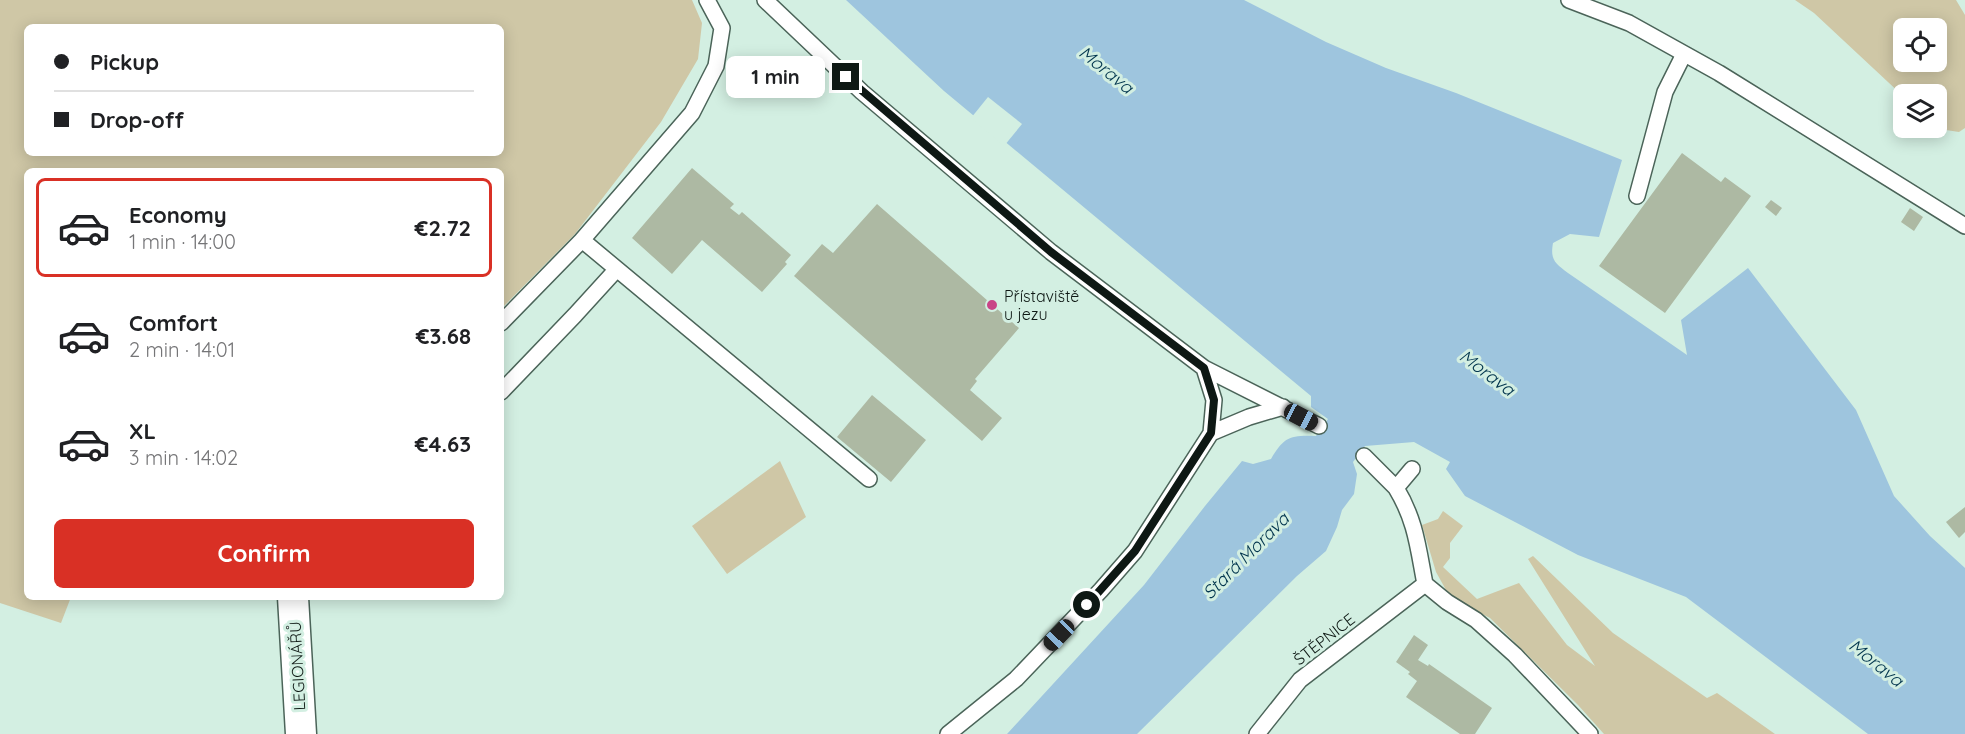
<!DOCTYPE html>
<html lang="en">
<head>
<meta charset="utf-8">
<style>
  :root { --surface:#fff; --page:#f6f6f6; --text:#202124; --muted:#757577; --line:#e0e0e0; --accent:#d93025 }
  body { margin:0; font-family:Quicksand,sans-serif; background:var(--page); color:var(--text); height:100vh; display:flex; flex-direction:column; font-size:22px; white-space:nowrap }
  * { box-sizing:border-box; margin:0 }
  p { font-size:20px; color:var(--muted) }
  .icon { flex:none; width:33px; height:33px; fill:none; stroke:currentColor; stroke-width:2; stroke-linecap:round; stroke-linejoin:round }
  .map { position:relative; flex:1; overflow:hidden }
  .drawer { position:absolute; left:24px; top:168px; width:480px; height:432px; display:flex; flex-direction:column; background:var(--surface); border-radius:9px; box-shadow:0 3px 15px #0003 }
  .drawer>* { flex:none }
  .hud { position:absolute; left:24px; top:24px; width:480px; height:132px; border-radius:9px; box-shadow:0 3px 15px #0003; display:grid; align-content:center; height:132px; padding:0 30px; background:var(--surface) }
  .tools { position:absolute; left:1893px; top:18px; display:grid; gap:12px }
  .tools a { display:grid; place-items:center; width:54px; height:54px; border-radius:9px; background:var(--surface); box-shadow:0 3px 15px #0003; font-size:30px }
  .end { position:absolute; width:27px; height:27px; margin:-14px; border:8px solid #0e1814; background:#fff; box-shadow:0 0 0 3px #fff }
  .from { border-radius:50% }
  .bubble { position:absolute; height:42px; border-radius:9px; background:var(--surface); box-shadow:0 3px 15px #0003; font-size:20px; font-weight:700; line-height:42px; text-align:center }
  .car { position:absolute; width:18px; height:36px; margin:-18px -9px; border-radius:8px; box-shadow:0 0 4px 2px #0007; background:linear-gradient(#222 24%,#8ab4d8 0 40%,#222 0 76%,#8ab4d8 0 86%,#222 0) }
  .hud b { display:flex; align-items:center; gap:21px; height:57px; font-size:22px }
  .hud b+b { border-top:2px solid var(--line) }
  .hud i { width:15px; height:15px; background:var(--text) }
  ul { padding:10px 0 0; list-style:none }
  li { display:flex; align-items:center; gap:18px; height:99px; margin:0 12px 9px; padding:0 18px; border:3px solid transparent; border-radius:9px }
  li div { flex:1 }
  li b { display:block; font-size:22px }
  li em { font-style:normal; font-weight:700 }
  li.current { border-color:var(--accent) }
  li>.icon { width:54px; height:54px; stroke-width:1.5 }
  .primary-button { display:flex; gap:12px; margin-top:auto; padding:12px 30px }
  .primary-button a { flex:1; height:69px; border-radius:9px; background:var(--accent); color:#fff; font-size:24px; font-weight:700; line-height:69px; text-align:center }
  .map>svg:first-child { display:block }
  .green { fill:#cfc7a6; fill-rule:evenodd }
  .water { fill:#9ec5de }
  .pier { fill:#d3efe2 }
  .building { fill:#adb9a3 }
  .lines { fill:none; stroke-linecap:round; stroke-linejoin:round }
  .lane-casing { stroke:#4b6459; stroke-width:18 }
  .street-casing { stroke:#4b6459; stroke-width:33 }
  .lane { stroke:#fff; stroke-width:15 }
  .street { stroke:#fff; stroke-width:30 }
  .route { stroke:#0e1814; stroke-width:8 }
  .poi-dot { fill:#c94487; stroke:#d3efe2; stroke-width:2 }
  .labels { text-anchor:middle; stroke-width:6; stroke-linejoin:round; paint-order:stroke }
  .poi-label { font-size:16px; fill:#0e1814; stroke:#d3efe2; text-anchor:start }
  .street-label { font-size:16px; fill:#0e1814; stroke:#d3efe2 }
  .water-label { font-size:18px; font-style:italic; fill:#00344d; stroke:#d3efe2 }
</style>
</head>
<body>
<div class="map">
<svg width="1965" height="734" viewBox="0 0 1965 734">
  <rect width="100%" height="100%" fill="#d3efe2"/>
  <path class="green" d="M0 0H692L702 23 698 59 661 122 575 234 501 309V171H27V597H71L61 623 0 603ZM27 27H501V153H27Z
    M1795 0H1956L1965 15V128L1959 132 1946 130 1937 123 1936 94H1904L1903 96 1814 13ZM1936 28V62H1904V28Z
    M780 461 806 517 727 574 692 526Z
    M1443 511 1463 526 1450 543V558L1443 567 1477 599 1519 583 1567 645 1595 666 1528 559 1533 556 1613 633 1707 698 1717 693 1775 734H1604L1578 705 1490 618 1458 602 1446 590 1436 572 1422 525 1438 519Z"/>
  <path class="water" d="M846 0H1244L1326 42 1386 68 1456 93 1622 160 1599 237 1570 234 1553 243C1550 260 1555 263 1568 273L1687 355 1681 320 1748 268 1856 410 1894 496 1930 536 1965 568V734H1868L1686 597 1578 555 1465 496 1446 469 1450 462 1414 442 1365 446 1353 462 1357 474 1354 494 1342 510 1337 527 1326 551 1297 576 1137 734H1007L1144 585 1205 506 1242 461 1253 464 1271 459C1284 437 1290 435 1316 436L1328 419 1311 407V396L944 91Z"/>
  <path class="pier" d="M988 97 1022 124 1004 146 971 118Z"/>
  <path class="building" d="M1682 153 1721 182 1725 177 1751 196 1665 313 1599 266Z
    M692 168 734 204 730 208 739 215 742 212 791 255 785 262 787 264 762 292 702 240 672 274 632 238Z
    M1771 200 1782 208 1776 216 1765 207Z
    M877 204 1019 328 975 379 977 381 970 390 1002 418 982 441 794 276 822 244 833 253Z
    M1910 208 1923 217 1914 231 1901 222Z
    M872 395 926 440 891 482 837 437Z
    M1965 507V532L1959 538 1946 522Z
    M1414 635 1428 645 1418 660 1428 666 1429 664 1492 708 1475 734H1460L1406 697 1417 681 1408 674 1410 672 1396 662Z"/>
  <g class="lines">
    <defs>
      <path id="lane" d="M765 0 862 92 1051 252 1204 368 1319 426
        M1569 0 1629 23 1719 73 1965 226
        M1637 196 1665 92 1684 54
        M582 240 692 113 716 66 722 28 707 0
        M501 323 582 240 869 479
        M501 392 575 315 616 270
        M1211 433 1249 417 1283 407
        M1364 456 1396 488
        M1412 469 1396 488C1416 521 1418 548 1425 584L1447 602 1476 620 1515 655 1590 734
        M948 734 1016 679 1101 590 1135 551 1211 433 1214 400 1204 368
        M1257 734 1300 680 1425 584"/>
      <path id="street" d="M293 597 301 734"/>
    </defs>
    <use href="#lane" class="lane-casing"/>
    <use href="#street" class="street-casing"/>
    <use href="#lane" class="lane"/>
    <use href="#street" class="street"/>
  </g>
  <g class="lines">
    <path class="route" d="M846 77 1051 252 1204 368 1214 400 1211 433 1135 551 1087 605"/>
  </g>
  <circle class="poi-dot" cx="992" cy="305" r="6"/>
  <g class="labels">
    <g class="poi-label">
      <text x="1004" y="302">Přístaviště<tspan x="1004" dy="18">u jezu</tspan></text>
    </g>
    <g class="street-label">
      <text transform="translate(1324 639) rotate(-38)" y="6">ŠTĚPNICE</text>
      <text transform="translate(297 666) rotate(-93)" y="6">LEGIONÁŘŮ</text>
    </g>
    <g class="water-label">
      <text transform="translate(1106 70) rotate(39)" y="6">Morava</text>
      <text transform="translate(1487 373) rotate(37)" y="6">Morava</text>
      <text transform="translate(1246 556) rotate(-45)" y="6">Stará Morava</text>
      <text transform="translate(1876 663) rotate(39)" y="6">Morava</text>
    </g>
  </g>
</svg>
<div class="tools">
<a><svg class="icon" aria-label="locate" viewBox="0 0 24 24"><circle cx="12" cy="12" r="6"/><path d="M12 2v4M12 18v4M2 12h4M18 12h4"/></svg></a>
<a><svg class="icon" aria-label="layers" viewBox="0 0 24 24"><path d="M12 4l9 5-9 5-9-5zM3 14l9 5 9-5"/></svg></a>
</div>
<i class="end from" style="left:1087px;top:605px"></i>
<i class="end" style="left:846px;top:77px"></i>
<div class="bubble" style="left:726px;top:56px;width:99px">1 min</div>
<i class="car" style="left:1301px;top:417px;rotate:118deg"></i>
<i class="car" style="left:1059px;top:635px;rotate:224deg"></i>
<div class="hud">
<b><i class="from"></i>Pickup</b>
<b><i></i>Drop-off</b>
</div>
<section class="drawer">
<ul>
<li class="current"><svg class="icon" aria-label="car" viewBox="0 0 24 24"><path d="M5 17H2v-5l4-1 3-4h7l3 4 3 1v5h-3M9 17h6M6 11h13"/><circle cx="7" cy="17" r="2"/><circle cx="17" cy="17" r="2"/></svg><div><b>Economy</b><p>1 min · 14:00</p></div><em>€2.72</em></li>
<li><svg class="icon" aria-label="car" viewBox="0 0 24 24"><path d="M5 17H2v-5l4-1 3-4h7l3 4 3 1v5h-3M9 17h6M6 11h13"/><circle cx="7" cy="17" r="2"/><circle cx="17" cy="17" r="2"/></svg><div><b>Comfort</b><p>2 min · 14:01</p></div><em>€3.68</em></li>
<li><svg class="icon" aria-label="car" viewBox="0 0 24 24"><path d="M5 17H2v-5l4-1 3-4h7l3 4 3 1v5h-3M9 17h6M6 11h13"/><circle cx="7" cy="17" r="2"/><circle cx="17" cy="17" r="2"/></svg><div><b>XL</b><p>3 min · 14:02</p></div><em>€4.63</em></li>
</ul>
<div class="primary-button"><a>Confirm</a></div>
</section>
</div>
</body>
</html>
